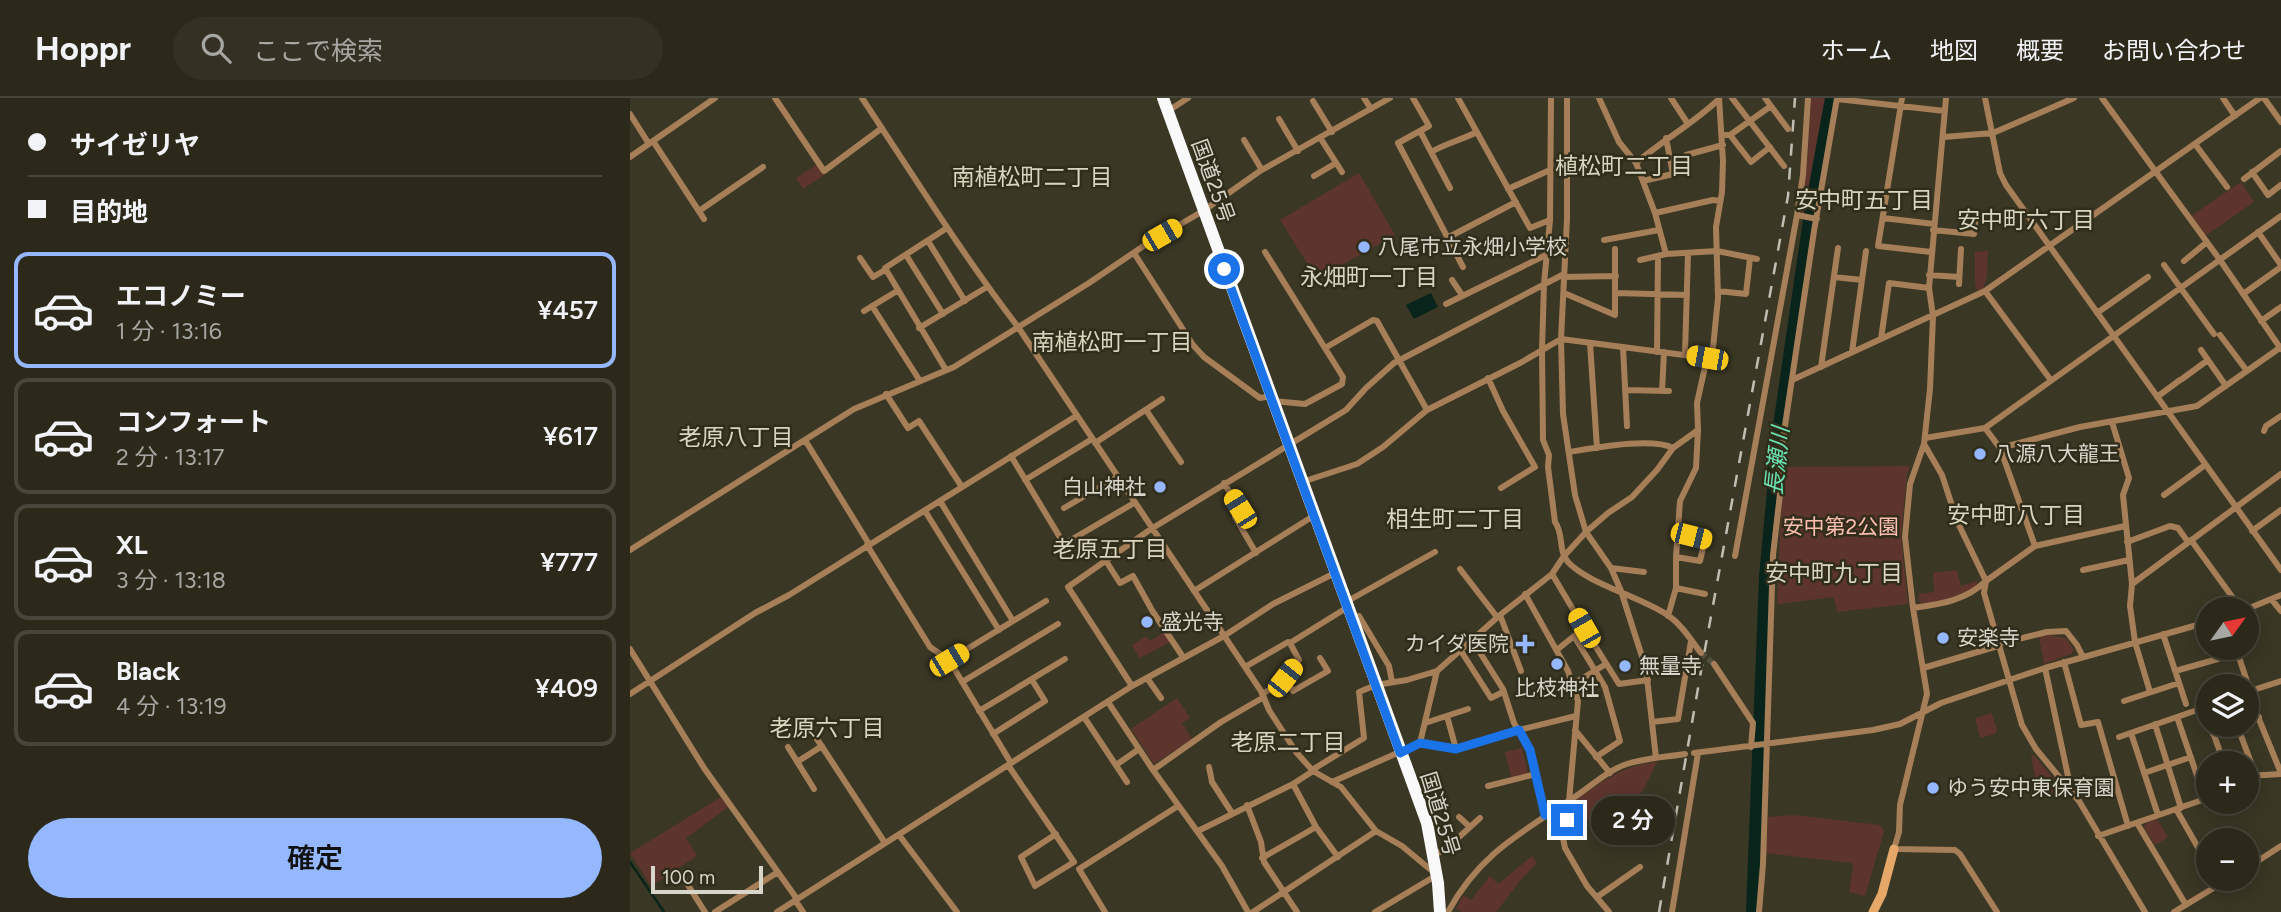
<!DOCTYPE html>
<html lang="ja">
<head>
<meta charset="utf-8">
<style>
  :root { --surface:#2c291b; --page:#343124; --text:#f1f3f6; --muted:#a6a6a3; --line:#48453a; --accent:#94b7fd }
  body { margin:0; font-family:Figtree,"Noto Sans JP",sans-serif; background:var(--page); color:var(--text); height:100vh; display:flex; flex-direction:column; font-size:26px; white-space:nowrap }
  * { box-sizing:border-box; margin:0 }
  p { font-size:23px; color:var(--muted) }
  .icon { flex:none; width:38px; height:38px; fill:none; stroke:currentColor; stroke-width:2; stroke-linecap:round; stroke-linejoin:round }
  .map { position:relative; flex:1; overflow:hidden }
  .details { display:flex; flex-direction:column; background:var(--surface); width:630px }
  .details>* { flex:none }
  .guide { display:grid; align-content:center; height:154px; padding:0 28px; background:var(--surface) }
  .needle { width:46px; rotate:57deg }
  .buttons { position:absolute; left:1566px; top:499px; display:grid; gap:14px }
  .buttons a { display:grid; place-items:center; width:63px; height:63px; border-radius:50%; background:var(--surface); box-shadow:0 4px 18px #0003,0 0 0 2px var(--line); font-size:35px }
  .scale { position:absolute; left:21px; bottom:18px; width:112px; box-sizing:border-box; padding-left:7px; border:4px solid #d8d6cb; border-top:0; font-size:19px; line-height:24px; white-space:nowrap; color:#d8d6cb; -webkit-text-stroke:5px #302d1a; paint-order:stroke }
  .end { position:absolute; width:32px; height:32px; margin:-16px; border:9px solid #1a73e8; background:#fff; box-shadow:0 0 0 4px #fff }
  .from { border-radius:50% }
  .bubble { position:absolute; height:49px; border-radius:24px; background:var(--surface); box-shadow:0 4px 18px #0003,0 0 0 2px var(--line); font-size:23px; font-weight:600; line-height:49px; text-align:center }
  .car { position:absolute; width:21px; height:42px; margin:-21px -10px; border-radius:9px; box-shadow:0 0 5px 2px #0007; background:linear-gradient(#f5c518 24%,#345 0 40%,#f5c518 0 76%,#345 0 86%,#f5c518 0) }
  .guide b { display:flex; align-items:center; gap:24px; height:66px; font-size:26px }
  .guide b+b { border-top:2px solid var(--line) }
  .guide i { width:18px; height:18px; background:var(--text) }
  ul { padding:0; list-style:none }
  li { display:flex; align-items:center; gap:21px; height:116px; margin:0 14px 10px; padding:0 14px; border:4px solid var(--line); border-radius:14px }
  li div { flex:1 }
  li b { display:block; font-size:26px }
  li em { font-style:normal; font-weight:600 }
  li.current { border-color:var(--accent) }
  li>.icon { width:63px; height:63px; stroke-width:1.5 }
  .action { display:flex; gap:14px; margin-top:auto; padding:14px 28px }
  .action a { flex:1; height:80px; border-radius:42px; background:var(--accent); color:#111; font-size:28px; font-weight:600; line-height:80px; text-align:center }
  header { display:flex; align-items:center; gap:42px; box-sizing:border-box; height:98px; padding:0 35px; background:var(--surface); border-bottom:2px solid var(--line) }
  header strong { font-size:33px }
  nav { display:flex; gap:38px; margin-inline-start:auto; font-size:24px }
  .search { width:490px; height:63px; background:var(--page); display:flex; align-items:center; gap:18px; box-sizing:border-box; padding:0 24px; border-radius:38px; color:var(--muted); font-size:26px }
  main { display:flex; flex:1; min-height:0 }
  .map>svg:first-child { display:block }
  .green { fill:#5e352d }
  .water { fill:#09241a }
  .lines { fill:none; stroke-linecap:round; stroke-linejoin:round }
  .stream { stroke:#09241a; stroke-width:2.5 }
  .river { stroke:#09241a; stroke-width:14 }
  .street-tunnel { stroke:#524f3d; stroke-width:6; stroke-dasharray:6 3; stroke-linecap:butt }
  .street { stroke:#a67f59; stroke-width:6 }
  .secondary { stroke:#e5a869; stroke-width:9 }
  .highway { stroke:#f9f9f9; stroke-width:12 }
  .rail { stroke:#c0beb2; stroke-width:2.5; stroke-dasharray:12 12; stroke-linecap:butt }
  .route { stroke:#1a73e8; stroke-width:9 }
  .poi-dot { fill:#94b7fd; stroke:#302d1a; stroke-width:2.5 }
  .labels { text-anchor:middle; stroke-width:5; stroke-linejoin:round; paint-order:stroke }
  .street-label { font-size:21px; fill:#d8d6cb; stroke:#302d1a }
  .poi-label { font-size:21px; fill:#d8d6cb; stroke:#302d1a; text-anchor:start }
  .park-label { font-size:21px; fill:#febeb0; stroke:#302d1a }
  .neighbourhood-label { font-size:23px; fill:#d9d5be; stroke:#302d1a }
  .water-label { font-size:23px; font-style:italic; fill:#6ae2b2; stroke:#302d1a }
</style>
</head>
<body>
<header>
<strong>Hoppr</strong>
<div class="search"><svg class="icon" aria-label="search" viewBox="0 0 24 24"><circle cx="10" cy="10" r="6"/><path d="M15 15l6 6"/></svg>ここで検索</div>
<nav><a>ホーム</a><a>地図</a><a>概要</a><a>お問い合わせ</a></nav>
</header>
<main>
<section class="details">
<div class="guide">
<b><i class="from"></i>サイゼリヤ</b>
<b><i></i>目的地</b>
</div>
<ul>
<li class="current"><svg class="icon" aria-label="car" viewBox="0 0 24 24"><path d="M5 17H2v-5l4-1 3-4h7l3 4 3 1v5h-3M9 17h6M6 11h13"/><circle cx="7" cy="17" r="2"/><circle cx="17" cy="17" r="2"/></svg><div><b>エコノミー</b><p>1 分 · 13:16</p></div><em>¥457</em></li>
<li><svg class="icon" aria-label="car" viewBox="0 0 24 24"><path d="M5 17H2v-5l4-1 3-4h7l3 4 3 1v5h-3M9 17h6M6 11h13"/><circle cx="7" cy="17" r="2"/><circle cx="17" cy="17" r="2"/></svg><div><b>コンフォート</b><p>2 分 · 13:17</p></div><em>¥617</em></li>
<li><svg class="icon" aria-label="car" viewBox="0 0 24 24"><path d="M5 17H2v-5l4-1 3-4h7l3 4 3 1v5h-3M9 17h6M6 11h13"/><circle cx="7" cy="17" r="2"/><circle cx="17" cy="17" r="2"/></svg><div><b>XL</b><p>3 分 · 13:18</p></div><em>¥777</em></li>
<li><svg class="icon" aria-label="car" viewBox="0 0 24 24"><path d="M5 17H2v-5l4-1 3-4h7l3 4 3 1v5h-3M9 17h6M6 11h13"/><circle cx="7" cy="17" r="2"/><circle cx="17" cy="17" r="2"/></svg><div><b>Black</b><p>4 分 · 13:19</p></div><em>¥409</em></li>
</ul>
<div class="action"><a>確定</a></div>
</section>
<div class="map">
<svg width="1651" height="814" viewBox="0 0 1651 814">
  <rect width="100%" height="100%" fill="#3a3724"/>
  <path class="green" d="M1180 0H1200L1179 117 1170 114 1178 56Z
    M187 66 194 77 173 91 166 80Z
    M729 75 765 137 687 181 650 122Z
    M1611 84 1624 104 1575 138 1561 118Z
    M1358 153 1357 178 1353 191 1348 194 1345 187V154Z
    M1280 368 1277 376 1271 438 1278 506 1207 514 1204 499 1147 506 1153 369Z
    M1327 472 1331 488 1347 483 1346 490 1317 501 1293 506 1289 503V496L1304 494 1303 475Z
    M534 534 540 544 510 560 502 547 516 538 520 543Z
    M1418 537 1436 540 1444 552 1441 556 1414 566 1409 539Z
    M547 600 560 620 552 625 562 641 524 666 501 631Z
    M1361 615 1367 631 1365 636 1350 640 1345 620Z
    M892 650 898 675 881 679 875 654Z
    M1404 657 1434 693 1409 698 1401 658Z
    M1027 664C1022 674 1017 686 1011 695 999 713 966 721 945 724L941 720 937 708C966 689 991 666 1027 664Z
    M91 699 98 709 56 740 67 758 21 788 0 755Z
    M1164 717 1250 727 1254 733 1235 798 1219 794 1223 769 1221 765 1136 755 1138 719Z
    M1527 721 1538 739 1525 747 1514 730 1516 725Z
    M902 758 907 765 890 783 866 814H832L826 811 833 797 841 802 860 778 868 786Z"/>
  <path class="water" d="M801 195 808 209 784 221 776 207Z"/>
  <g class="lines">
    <path class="stream" d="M0 764 34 814"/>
    <path class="river" d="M1123 814 1136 479 1144 393V369L1181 115 1202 0"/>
    <path class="street-tunnel" d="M1071 555 1084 566"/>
    <path class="street" d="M145 0 194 73 252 30
      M232 0C283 77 332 156 388 229L631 593 639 612 666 654 683 673 711 689 746 733 772 748 807 777 745 814
      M734 0 741 11
      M783 0 799 28 768 45 833 169
      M828 0 900 130 920 122
      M921 0 920 122 914 186 912 252 913 342 919 357 918 369 925 424C934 436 928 453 938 464 958 486 1012 499 1039 518 1052 527 1061 542 1071 555
      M937 0V121L931 241 933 316 945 397 956 434 981 470 991 493 1016 571 1026 660
      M969 0 989 44 1006 65 1025 115 1036 156
      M1041 0 1058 26
      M1102 0 1154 68
      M1135 0 1158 31
      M1272 0 1248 148 1301 154
      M1316 0 1299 190 1303 218 1300 291 1294 346 1280 386 1275 439 1283 510 1297 596 1270 707 1269 734 1264 751 1325 752 1330 756 1367 814
      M1355 0 1370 75 1376 87 1651 472
      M1472 0 1590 162 1651 251
      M1593 0 1605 18
      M1634 0 1651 24
      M1207 1 1315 13
      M683 3 702 34
      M538 13 558 0
      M0 16 19 46
      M649 21 668 53
      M790 33 820 90
      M1096 37H1100L1141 8
      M1100 37 1121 64 1140 49
      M1314 39 1363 35 1444 0
      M691 41 712 74
      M614 42 632 72
      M23 43 74 121
      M1565 46 1597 89
      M801 54C817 45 831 42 847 34
      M1056 57 1093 47
      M0 59 85 0
      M1006 65C1033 42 1064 25 1089 1
      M1622 74 1638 97 1651 87
      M684 78 706 65
      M1614 81 1651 53
      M1013 83 1043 76 1036 40
      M878 91 920 72
      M69 113 133 69
      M1025 115 1083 102 1090 103
      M1167 117 1187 121
      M1253 120 1304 126
      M1303 132 1344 136 1345 124
      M1628 134 1651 167
      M817 140 886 104
      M974 142 1029 132
      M298 143 335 203
      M635 154 713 279 712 286 675 306 643 303
      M504 155 563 247 574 259 630 300 641 298
      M276 157 313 216
      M230 160 243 179 255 172
      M1010 162 1036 156 1087 153 1127 161
      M1554 163 1577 144
      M1534 167 1584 236
      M1299 177 1329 179
      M934 179 986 178
      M1204 179 1232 182
      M822 182 832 197
      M1329 186 1331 151
      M1088 193 1116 196 1120 160
      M1355 193 1420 281
      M934 195 985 217V151
      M986 195 1057 197
      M1613 196 1651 169
      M816 206 918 156
      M242 208 290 283
      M234 213 267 193
      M1467 215 1518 179
      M1631 223 1651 209
      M289 230 357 189
      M1590 237 1617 273
      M1251 241 1259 185 1299 190
      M960 245 967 350
      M993 249 997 328
      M695 250 743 222 747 223 797 312
      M1571 252 1596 288
      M1027 254 1028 158
      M1222 254 1236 153
      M1055 256 1058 155
      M1191 269 1208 150
      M316 272 255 170 317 130
      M858 280 873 313 905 369 871 390
      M1552 281 1578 262
      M1162 282 1355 193 1630 0
      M995 292 1039 293
      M1032 293 1034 254
      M256 296 278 330 289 323 332 389
      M1527 299 1550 282
      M516 312 551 364
      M1482 324 1499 380 1493 397 1502 486 1500 508 1505 544 1520 594
      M1355 330 1370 350 1405 448
      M1634 333 1636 328 1651 318
      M1295 340 1355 330 1651 118
      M175 342 239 446
      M465 345 532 301
      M1370 350 1450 329 1567 308 1651 249
      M939 354C965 350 1021 339 1043 350
      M381 358 434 446 504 405
      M395 382 462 341
      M672 384 727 366 753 349 797 312 892 264 931 241 1077 260
      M594 385 610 411 605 419 626 455
      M1534 397 1575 367
      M310 403 383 523
      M434 410 487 379
      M295 413 369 532
      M1495 428 1405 448 1356 483 1354 495 1392 627 1406 651 1449 703 1515 814
      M1622 433 1651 412
      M1561 442 1611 511
      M1497 444 1540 428 1548 430 1558 444
      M237 447 300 549 319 562 381 665
      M0 452 224 311 324 269 459 185 515 147 573 113 630 73 760 0
      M1105 458 1167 117 1173 77 1178 0
      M1046 459 1070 463 1075 441 1047 434
      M476 463 490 485 503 478 523 514 553 559
      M981 470 1014 474
      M830 471 867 519
      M1453 472 1499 462
      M922 476 954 530 928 551
      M1502 486 1651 376
      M1046 490 1075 496
      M564 493 685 417
      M895 496 938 573 948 603 939 703
      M1642 502 1651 513
      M716 504 805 454
      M1283 510C1310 506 1335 503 1356 483L1327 423 1312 377 1294 346
      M1617 511 1651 497
      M870 517 891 573
      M1038 518 1046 490V459L1050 403 1066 370 1068 332
      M722 519 729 518 759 568 762 584
      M954 530 989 586 1018 582
      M1533 536 1556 606
      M944 538 975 589 990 643 966 659
      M842 542 873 591 884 625 900 652 915 717
      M1368 546 1417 534 1436 533 1447 547 1453 559
      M1606 550 1624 605
      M0 551 74 670 167 801
      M831 553 861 600 873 594
      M690 560 698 573 663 593 655 580 669 562 660 545 718 509
      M319 562 416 503
      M1434 564 1451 627 1468 624 1498 728
      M1084 566 1123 625 1121 649
      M615 569 658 544 660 545
      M1293 570 1368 548
      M1415 570 1441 692
      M1545 573 1588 561
      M517 580 531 600
      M332 584 428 526
      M943 586 976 566
      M502 588 438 489 521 431 716 312 736 290 764 265 934 176
      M1620 593 1651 583
      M0 596 125 515 159 497 446 318
      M632 596 655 583
      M1494 603 1549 585
      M478 604 523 672 592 768 618 814
      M1624 609 1651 675
      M349 613 435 561
      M817 618 826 651
      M454 619 497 684
      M1547 619 1575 701
      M1022 624 1048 621 1061 543
      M1617 624 1629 619
      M795 625 838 611
      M1525 626 1551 710
      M1580 626 1594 665
      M1607 627 1626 678
      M945 632 980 675
      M1501 635 1528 717
      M363 636 415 603 402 582
      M1583 636 1607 627
      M1489 639 1573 610 1578 623
      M187 641 255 745
      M790 645 807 573
      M158 649 184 691
      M1064 655 1243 632 1270 626 1311 605 1415 570 1578 524
      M167 664 192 648
      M378 667 423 733C430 743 437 754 444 764L405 788 391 759 426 736
      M486 667 509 651
      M579 669 582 684 602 715
      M523 672 591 624 634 599
      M682 672 734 640 729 594 746 587 777 582 807 573 870 517 922 476 934 458 956 434 978 415 1002 399 1027 372 1043 350 1068 332 1067 305 1077 260 1083 250 1088 200 1086 129 1092 94 1093 63 1089 0
      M1514 675 1561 659
      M1617 678 1651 676
      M702 684 790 645 826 651 889 632 946 618
      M663 686 686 729 708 759
      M858 688 906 676
      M617 707 631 744 634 764 667 814
      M932 707 937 722 933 740 935 750 957 788 979 814
      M1546 711 1578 767
      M829 719 840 729
      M1507 725 1556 807
      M568 733 663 686 683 673
      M269 737 327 814
      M1468 738 1578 700
      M804 757 817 750 850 720
      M632 760 686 729
      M1617 770 1651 748
      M56 784 75 814
      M967 799 1010 769
      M165 802 173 814
      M85 814 148 774
      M147 814 502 588 594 538 643 506 705 475
      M475 814 449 771 548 708
      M623 814 746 733
      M818 814C849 756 891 735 943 700 960 689 978 672 997 666 1016 660 1036 659 1055 656
      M1042 814 1068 655
      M1129 814 1133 766 1143 457 1151 387 1149 368 1184 133 1207 0
      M1544 814 1600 780"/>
    <path class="secondary" d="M1243 814 1252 796 1264 751"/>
    <path class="highway" d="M533 0 797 725 808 785 810 814"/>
    <path class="rail" d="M1029 814 1071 573 1158 98 1165 0"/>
  </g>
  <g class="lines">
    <path class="route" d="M594 171 770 655 790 645 826 651 889 632 900 652 915 717 932 707 937 722"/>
  </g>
  <g class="poi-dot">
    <circle cx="734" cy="149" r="7"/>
    <circle cx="1350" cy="356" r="7"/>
    <circle cx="530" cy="389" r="7"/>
    <circle cx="517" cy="524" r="7"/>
    <circle cx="1313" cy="540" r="7"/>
    <path d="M891.5 535.5h7v7h7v7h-7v7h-7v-7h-7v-7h7z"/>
    <circle cx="927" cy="566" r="7"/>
    <circle cx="995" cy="568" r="7"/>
    <circle cx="1303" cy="690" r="7"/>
  </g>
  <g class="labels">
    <g class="street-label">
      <text transform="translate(583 83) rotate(70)" y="7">国道25号</text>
      <text transform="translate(810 716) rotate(73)" y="7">国道25号</text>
    </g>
    <g class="poi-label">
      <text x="748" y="156">八尾市立永畑小学校</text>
      <text x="1364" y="363">八源八大龍王</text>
      <text x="516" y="396" text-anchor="end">白山神社</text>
      <text x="531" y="531">盛光寺</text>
      <text x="1327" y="547">安楽寺</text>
      <text x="879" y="553" text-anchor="end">カイダ医院</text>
      <text x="1009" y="575">無量寺</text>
      <text x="927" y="597" text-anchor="middle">比枝神社</text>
      <text x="1317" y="697">ゆう安中東保育園</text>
    </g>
    <g class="park-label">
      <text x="1211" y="436">安中第2公園</text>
    </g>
    <g class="neighbourhood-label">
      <text x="994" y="76">植松町二丁目</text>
      <text x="402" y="87">南植松町二丁目</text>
      <text x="1234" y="110">安中町五丁目</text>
      <text x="1396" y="130">安中町六丁目</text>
      <text x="739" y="187">永畑町一丁目</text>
      <text x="482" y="252">南植松町一丁目</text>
      <text x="106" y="347">老原八丁目</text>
      <text x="1386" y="425">安中町八丁目</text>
      <text x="825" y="429">相生町二丁目</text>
      <text x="480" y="459">老原五丁目</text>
      <text x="1204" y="483">安中町九丁目</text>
      <text x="197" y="638">老原六丁目</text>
      <text x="658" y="652">老原二丁目</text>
    </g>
    <g class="water-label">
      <text transform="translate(1147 363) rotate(-84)" y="8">長瀬川</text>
    </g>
  </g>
</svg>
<div class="buttons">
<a><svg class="needle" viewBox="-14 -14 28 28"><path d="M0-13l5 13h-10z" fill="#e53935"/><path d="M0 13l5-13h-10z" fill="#a6a6a3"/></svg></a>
<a><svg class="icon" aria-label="layers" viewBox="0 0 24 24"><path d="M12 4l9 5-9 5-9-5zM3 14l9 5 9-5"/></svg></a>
<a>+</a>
<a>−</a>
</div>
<div class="scale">100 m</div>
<i class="end from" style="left:594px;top:171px"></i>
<i class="end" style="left:937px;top:722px"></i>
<div class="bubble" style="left:961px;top:698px;width:84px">2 分</div>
<i class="car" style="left:532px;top:137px;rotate:60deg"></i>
<i class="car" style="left:1077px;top:260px;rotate:280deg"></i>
<i class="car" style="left:610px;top:411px;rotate:328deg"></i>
<i class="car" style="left:1061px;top:438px;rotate:104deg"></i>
<i class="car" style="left:954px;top:530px;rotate:330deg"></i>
<i class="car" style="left:319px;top:562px;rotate:59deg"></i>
<i class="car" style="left:655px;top:580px;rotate:38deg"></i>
</div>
</main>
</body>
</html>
